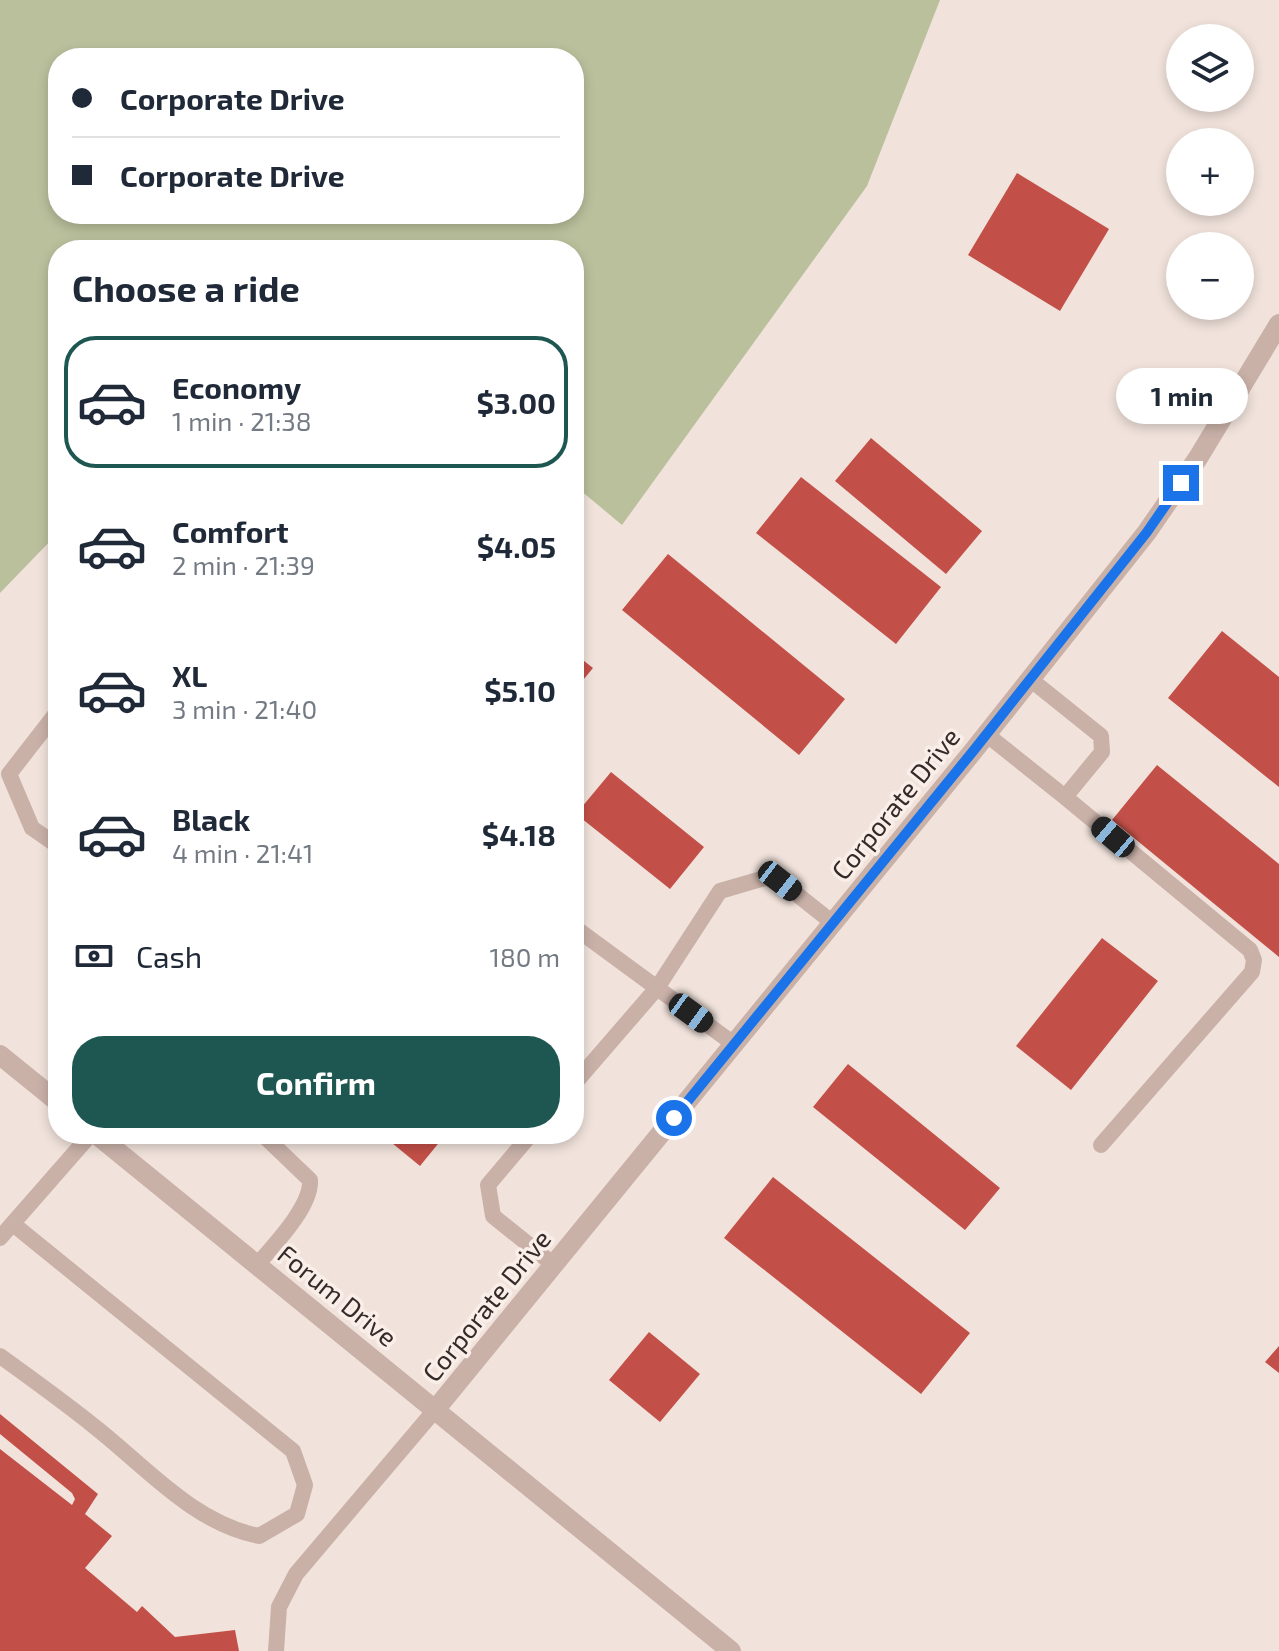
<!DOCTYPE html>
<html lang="en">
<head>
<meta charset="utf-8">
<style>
  :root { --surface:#fff; --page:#f2f2f3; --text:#1f2937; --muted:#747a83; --line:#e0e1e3; --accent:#1e5751 }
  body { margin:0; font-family:"Exo 2",sans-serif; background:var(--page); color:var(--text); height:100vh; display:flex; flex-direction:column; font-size:30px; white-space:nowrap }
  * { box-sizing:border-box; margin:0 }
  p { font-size:26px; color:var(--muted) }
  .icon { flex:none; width:44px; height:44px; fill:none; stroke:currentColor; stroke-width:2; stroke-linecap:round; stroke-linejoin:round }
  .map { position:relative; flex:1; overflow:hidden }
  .details { position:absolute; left:48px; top:240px; width:536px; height:904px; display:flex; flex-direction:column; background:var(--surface); border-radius:32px; box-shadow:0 4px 12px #0003 }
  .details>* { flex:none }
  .hud { position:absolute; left:48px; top:48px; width:536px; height:176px; border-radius:32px; box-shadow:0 4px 12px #0003; display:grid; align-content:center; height:176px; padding:0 24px; background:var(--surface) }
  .controls { position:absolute; left:1166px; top:24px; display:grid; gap:16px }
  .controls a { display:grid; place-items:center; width:88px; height:88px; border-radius:50%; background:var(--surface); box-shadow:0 4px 12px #0003; font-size:40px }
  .end { position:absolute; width:36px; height:36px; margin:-18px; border:10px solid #1a73e8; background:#fff; box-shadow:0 0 0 4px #fff }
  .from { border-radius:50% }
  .bubble { position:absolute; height:56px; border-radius:28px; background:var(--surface); box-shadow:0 4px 12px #0003; font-size:26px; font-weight:700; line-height:56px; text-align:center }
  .car { position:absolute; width:24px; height:48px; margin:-24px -12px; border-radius:10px; box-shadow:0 0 6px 2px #0007; background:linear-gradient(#222 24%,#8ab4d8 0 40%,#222 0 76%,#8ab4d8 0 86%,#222 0) }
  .hud b { display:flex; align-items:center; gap:28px; height:76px; font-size:30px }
  .hud b+b { border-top:2px solid var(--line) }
  .hud i { width:20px; height:20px; background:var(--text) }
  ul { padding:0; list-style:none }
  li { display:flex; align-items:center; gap:24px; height:132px; margin:0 16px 12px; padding:0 8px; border:4px solid transparent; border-radius:32px }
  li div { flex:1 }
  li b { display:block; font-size:30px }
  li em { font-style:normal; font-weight:700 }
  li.active { border-color:var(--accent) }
  li>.icon { width:72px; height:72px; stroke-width:1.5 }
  h2 { padding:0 24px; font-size:36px; line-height:96px }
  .pay { display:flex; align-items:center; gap:20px; height:88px; padding:0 24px; font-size:30px }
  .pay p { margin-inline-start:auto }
  .primary-button { display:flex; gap:16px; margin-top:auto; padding:16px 24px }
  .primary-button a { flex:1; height:92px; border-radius:32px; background:var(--accent); color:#fff; font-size:32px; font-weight:700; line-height:92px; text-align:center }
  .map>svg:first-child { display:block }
  .green { fill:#bac09c; fill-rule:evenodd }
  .building { fill:#c35048 }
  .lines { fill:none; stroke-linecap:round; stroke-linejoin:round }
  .lane { stroke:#c9b1a8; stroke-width:16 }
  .street { stroke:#c9b1a8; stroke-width:20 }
  .route { stroke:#1a73e8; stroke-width:10 }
  .labels { text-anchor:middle; stroke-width:7; stroke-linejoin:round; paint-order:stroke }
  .street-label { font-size:26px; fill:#362a28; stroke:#f9eee8 }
</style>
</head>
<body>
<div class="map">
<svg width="1279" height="1651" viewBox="0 0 1279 1651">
  <rect width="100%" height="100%" fill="#f1e3dc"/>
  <path class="green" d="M0 0H940L867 186 622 525 574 485V250H58V533L0 593ZM58 58H574V214H58Z"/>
  <path class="building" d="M1017 173 1109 229 1060 311 968 255Z
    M871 438 982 531 946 574 835 481Z
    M801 477 941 587 896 644 756 533Z
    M668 554 845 699 799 755 622 610Z
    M1222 631 1279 677V787L1168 698Z
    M574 653 593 668 574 691Z
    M1157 765 1279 864V957L1112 820Z
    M611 772 704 847 670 889 576 814Z
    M1102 938 1158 981 1071 1090 1016 1046Z
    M848 1064 1000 1188 965 1230 813 1107Z
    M381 1134H446L420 1166Z
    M773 1177 970 1333 921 1394 724 1238Z
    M649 1332 700 1374 660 1422 609 1380Z
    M1279 1346V1373L1265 1362Z
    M0 1414 98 1494 85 1514 112 1536 85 1568 137 1612 142 1606 175 1637 235 1630 239 1651H0V1449L72 1505 75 1499 72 1493 0 1434Z"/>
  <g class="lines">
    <path class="lane" d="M58 711 9 774 32 828 58 846
      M986 734 1065 797 1102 752 1101 736 1030 679
      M1065 797 1250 950 1254 960 1252 972 1101 1145
      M574 927 657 988 720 891 765 878 780 881 833 923
      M574 1084 657 988 734 1044
      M531 1134 488 1185 493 1216 554 1265
      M0 1238 91 1134
      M257 1265C274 1245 312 1206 310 1180L262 1134
      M0 1356C32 1379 64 1402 95 1427 146 1467 193 1523 259 1536L297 1514 305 1485 293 1451 13 1224
      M276 1651 279 1607 296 1574 435 1410"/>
    <path class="street" d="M0 1055 58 1102
      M96 1134 731 1651
      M435 1410 974 750 1147 532 1198 458 1279 324"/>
  </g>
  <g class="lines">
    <path class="route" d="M674 1118 974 750 1147 532 1181 483"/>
  </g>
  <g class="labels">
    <g class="street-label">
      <text transform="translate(896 804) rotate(-51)" y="9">Corporate Drive</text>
      <text transform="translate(337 1296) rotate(39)" y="9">Forum Drive</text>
      <text transform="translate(487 1306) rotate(-51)" y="9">Corporate Drive</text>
    </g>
  </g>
</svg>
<div class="controls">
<a><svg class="icon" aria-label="layers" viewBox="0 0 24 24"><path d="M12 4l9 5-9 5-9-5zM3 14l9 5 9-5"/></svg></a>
<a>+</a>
<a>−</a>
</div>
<i class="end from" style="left:674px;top:1118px"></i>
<i class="end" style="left:1181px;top:483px"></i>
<div class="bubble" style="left:1116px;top:368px;width:132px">1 min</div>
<i class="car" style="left:1113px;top:837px;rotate:310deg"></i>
<i class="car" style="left:780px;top:881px;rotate:128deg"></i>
<i class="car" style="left:691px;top:1013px;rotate:126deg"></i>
<div class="hud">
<b><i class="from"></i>Corporate Drive</b>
<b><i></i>Corporate Drive</b>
</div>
<section class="details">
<h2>Choose a ride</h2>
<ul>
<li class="active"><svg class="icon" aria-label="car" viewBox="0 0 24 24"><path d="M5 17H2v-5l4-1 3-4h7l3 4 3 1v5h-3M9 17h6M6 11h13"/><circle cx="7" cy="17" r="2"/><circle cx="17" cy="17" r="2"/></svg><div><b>Economy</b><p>1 min · 21:38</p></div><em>$3.00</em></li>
<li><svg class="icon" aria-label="car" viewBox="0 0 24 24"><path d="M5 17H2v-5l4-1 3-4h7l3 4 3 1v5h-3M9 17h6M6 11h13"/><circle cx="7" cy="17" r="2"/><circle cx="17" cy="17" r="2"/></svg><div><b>Comfort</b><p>2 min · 21:39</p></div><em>$4.05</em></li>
<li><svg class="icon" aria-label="car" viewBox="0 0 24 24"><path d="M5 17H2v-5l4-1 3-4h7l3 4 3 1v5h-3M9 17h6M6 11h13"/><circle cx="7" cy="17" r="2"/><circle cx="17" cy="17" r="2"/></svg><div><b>XL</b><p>3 min · 21:40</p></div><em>$5.10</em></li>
<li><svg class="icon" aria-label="car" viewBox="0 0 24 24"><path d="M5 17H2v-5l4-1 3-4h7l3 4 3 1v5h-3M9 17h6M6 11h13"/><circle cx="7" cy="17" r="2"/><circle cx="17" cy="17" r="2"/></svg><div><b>Black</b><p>4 min · 21:41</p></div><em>$4.18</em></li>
</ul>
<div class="pay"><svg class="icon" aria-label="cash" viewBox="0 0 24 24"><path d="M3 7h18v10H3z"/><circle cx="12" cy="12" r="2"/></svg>Cash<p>180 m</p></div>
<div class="primary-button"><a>Confirm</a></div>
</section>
</div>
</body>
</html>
